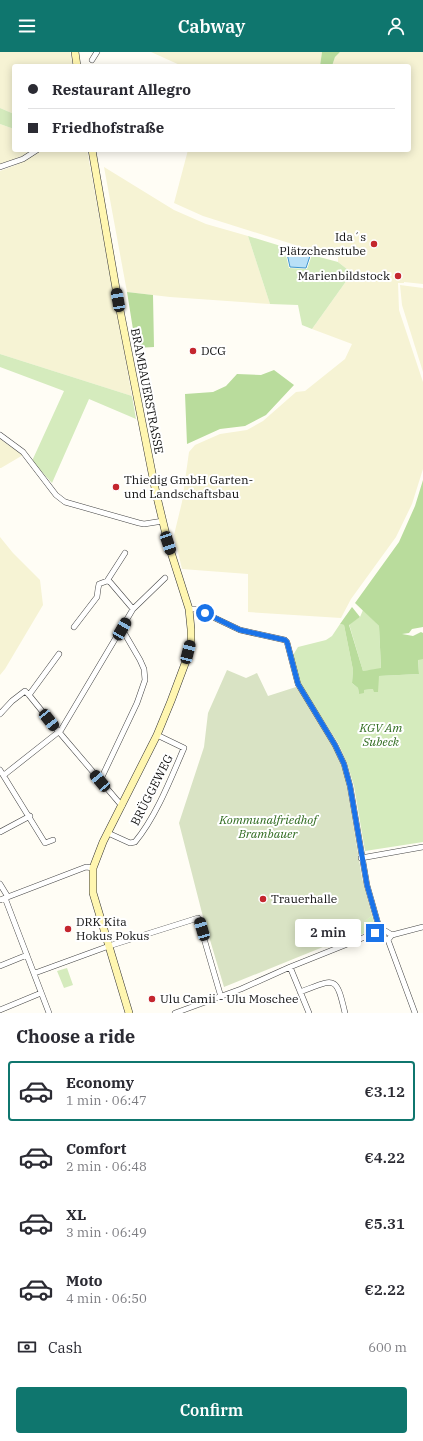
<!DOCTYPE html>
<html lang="en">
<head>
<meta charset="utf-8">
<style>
  :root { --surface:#fff; --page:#f7f7f7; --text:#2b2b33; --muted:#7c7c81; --line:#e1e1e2; --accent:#0f766e }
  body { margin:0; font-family:"IBM Plex Serif",serif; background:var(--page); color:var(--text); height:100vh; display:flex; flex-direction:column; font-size:15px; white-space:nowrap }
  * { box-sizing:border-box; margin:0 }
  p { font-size:13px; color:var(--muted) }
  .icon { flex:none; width:22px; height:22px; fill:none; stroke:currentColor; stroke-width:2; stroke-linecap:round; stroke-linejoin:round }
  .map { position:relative; height:961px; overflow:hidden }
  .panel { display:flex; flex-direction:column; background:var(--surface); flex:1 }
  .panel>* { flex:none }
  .hud { position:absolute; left:12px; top:12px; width:399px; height:88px; border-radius:4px; box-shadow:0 2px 10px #0003; display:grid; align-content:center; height:88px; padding:0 16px; background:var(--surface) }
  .end { position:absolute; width:18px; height:18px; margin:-9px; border:5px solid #1a73e8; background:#fff; box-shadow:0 0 0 2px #fff }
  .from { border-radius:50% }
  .bubble { position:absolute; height:28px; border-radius:4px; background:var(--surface); box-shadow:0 2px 10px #0003; font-size:13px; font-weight:600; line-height:28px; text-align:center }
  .car { position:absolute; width:12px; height:24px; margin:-12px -6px; border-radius:5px; box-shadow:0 0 3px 1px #0007; background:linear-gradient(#222 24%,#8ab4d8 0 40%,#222 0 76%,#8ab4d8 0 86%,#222 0) }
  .hud b { display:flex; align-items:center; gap:14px; height:38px; font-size:15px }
  .hud b+b { border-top:1px solid var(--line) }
  .hud i { width:10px; height:10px; background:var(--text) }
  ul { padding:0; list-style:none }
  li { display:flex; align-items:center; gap:12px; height:60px; margin:0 8px 6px; padding:0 8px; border:2px solid transparent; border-radius:4px }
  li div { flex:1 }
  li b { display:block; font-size:15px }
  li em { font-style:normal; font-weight:600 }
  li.active { border-color:var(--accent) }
  li>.icon { width:36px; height:36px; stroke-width:1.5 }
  h2 { padding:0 16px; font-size:18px; line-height:48px }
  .pay { display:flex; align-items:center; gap:10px; height:44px; padding:0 16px; font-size:15px }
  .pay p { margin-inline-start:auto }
  .primary-button { display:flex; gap:8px; margin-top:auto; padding:8px 16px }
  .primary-button a { flex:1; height:46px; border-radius:4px; background:var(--accent); color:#fff; font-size:16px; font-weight:600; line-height:46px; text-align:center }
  header { display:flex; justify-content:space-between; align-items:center; height:52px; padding:0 16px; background:var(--accent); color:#fff; font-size:18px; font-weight:600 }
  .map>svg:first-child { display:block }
  .farmland { fill:#f6f3d4 }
  .green { fill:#d5ebbd }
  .forest { fill:#b9dc9c }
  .cemetery { fill:#d9e3c4 }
  .water { fill:#b9e0f7; stroke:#3f96cf }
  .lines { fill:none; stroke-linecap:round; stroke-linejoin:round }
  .minor-casing { stroke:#444; stroke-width:6 }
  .secondary-casing { stroke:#333; stroke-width:8 }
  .minor { stroke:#fff; stroke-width:5 }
  .secondary { stroke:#fff6b0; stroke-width:7 }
  .route { stroke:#1a73e8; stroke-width:5 }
  .poi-dot { fill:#c4262e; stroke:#fff; stroke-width:1.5 }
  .labels { text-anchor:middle; stroke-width:4; stroke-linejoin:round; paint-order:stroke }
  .poi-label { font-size:12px; fill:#111; stroke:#fff; text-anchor:start }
  .street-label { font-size:12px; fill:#111; stroke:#fff }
  .park-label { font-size:12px; font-style:italic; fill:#2f6b1f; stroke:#fff }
</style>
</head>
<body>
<header><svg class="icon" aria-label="menu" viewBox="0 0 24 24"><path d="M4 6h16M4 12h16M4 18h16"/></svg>Cabway<svg class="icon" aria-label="person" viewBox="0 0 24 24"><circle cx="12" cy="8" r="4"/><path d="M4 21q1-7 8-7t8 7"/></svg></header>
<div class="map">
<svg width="423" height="961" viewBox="0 0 423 961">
  <rect width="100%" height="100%" fill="#fffdf5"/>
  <path class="farmland" d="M0 0H70L73 14H14V62L0 56Z
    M151 0H322L320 14H182Z
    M340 0H423V232L404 230V231H398L399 258 423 330V417L412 452 396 485 351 547 341 566 248 560V522L182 517 174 483 182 450 189 400 195 393 220 382 247 378 263 369 296 340 305 339 345 307 352 292 312 277 352 221 338 210V204L324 202 203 164 174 151 188 98H409V14H332L335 5Z
    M0 72 14 77V98H32L22 104 0 113Z
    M40 98H87L132 344 0 302V119L16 113Z
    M104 115 174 158 206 172 248 184 270 252 170 245 127 240Z
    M400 233 423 236V320L402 253Z
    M0 387 23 403 1 416H0Z
    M0 485 13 501 40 528 43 553 5 617 0 623Z"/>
  <path class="green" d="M0 56 14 62V77L0 72Z
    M248 184 284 195 289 216 307 217 312 203 338 210 352 221 312 277 302 273 298 253 270 252Z
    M0 302 132 344 136 367 89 347 52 431 32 409 64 339 0 315Z
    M363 558 379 574 381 617 363 619 349 572 360 565Z
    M340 572 344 573 353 618 352 631 358 636 359 642 364 638 373 637 379 624 419 622 418 607H423V790L365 799 354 734 347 711 338 691 298 629 293 603 298 595 326 588 332 584Z
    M372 863 376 877 352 886 349 883Z
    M67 916 73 933 64 936 57 919Z"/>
  <path class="forest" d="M322 0H340L335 5 332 14H320Z
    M127 240 153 243 154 295 136 296Z
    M274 318 294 333 266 363 245 374 220 377 187 392 185 342 213 340 226 334 237 322 261 323Z
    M423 428V575L412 577 409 581 402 582 413 584 421 580 423 581V607L418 608 419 622 379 624 378 640H374L373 637 364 638V641L359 642 358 636 352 631 353 618 344 573 340 572 352 555 360 565 349 573 363 619 381 616 379 574 355 551 399 490 415 454Z"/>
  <path class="cemetery" d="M227 618 246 626 257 621 268 644 296 635 300 640C318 668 337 696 346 728L362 826 372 863C361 873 338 898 323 895L224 935 202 861 179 771 204 695 208 661Z"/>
  <path class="water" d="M286 197 310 204 306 216 290 215Z"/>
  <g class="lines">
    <defs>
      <path id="minor" d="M92 8 97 0
        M0 115 23 107 37 98
        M0 383 23 400 56 443 65 450 139 471 144 472 163 469
        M107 529 125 501
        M189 557H196L240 578 285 588 287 590 298 632 335 693 344 712 350 734 367 833 379 875 392 883 388 888
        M74 575 97 545 98 537 99 532 107 529 110 530 133 557
        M59 602 29 643 59 680 122 754
        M0 662 12 649 25 639 29 643
        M0 718 45 791 53 788
        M4 723 61 678 133 557 165 526
        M100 729 137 651 145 628 144 617 140 608 122 577
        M0 780 30 764
        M108 781 130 791 135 790C156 765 171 726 184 696L157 683
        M361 806 423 795
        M0 832 8 845
        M5 846 49 961
        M0 848 86 815 93 816
        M375 881 388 888 415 961
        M392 883 423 875
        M0 914 27 903
        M290 915 309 961
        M35 921 109 894 198 866 221 945
        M300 940C335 927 336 922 345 961
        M0 958 41 941
        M175 961 241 937 290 915 375 881"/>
      <path id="secondary" d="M75 0 77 14
        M92 98 118 248 156 441 168 491 189 557 191 577V591L186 609 171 649 157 683 103 790 93 816V841L129 961"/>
    </defs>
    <use href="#minor" class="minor-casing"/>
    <use href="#secondary" class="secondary-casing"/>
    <use href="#minor" class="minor"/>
    <use href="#secondary" class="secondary"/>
  </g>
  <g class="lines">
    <path class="route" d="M205 561 240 578 285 588 287 590 298 632 335 693 344 712 350 734 367 833 379 875 375 881"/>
  </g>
  <g class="poi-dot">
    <circle cx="374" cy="192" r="4"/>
    <circle cx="398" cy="224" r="4"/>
    <circle cx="193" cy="299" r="4"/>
    <circle cx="116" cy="435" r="4"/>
    <circle cx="263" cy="847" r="4"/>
    <circle cx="68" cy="877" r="4"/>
    <circle cx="152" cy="947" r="4"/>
  </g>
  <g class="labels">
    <g class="poi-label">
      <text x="366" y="189" text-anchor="end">Ida´s<tspan x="366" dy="14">Plätzchenstube</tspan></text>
      <text x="390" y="228" text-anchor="end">Marienbildstock</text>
      <text x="201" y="303">DCG</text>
      <text x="124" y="432">Thiedig GmbH Garten-<tspan x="124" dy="14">und Landschaftsbau</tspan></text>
      <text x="271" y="851">Trauerhalle</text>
      <text x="76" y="874">DRK Kita<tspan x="76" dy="14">Hokus Pokus</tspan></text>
      <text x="160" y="951">Ulu Camii - Ulu Moschee</text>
    </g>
    <g class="street-label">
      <text transform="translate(147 339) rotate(79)" y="4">BRAMBAUERSTRASSE</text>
      <text transform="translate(152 738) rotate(-63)" y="4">BRÜGGEWEG</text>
    </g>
    <g class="park-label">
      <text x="381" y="680">KGV Am<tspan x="381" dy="14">Subeck</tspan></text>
      <text x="268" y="772">Kommunalfriedhof<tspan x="268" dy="14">Brambauer</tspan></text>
    </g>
  </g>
</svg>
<i class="end from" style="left:205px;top:561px"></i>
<i class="end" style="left:375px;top:881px"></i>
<div class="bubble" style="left:295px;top:867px;width:66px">2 min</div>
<i class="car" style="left:118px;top:248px;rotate:350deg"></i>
<i class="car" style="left:168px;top:491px;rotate:162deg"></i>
<i class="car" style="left:122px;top:577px;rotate:30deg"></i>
<i class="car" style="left:188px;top:600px;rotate:14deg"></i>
<i class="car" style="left:49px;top:668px;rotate:142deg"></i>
<i class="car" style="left:100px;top:729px;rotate:320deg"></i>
<i class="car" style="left:202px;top:877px;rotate:344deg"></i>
<div class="hud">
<b><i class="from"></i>Restaurant Allegro</b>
<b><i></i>Friedhofstraße</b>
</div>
</div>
<section class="panel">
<h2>Choose a ride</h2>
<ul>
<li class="active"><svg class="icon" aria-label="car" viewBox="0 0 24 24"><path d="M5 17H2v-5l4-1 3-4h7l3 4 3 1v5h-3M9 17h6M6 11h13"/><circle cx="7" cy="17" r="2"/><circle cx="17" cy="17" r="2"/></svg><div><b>Economy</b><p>1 min · 06:47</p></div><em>€3.12</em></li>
<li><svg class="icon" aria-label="car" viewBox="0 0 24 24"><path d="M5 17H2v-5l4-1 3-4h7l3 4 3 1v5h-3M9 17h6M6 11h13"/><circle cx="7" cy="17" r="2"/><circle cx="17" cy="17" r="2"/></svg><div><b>Comfort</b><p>2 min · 06:48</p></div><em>€4.22</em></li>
<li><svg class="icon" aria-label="car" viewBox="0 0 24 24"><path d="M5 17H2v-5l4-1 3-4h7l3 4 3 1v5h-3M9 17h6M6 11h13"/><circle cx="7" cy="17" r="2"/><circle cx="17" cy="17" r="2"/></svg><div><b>XL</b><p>3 min · 06:49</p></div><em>€5.31</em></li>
<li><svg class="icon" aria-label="car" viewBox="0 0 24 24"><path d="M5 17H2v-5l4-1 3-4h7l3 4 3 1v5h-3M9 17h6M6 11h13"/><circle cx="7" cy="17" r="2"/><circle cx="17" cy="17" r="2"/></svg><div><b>Moto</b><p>4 min · 06:50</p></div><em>€2.22</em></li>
</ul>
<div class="pay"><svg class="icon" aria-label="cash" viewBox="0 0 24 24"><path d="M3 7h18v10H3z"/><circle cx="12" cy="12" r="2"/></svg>Cash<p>600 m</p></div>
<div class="primary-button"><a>Confirm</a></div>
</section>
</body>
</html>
